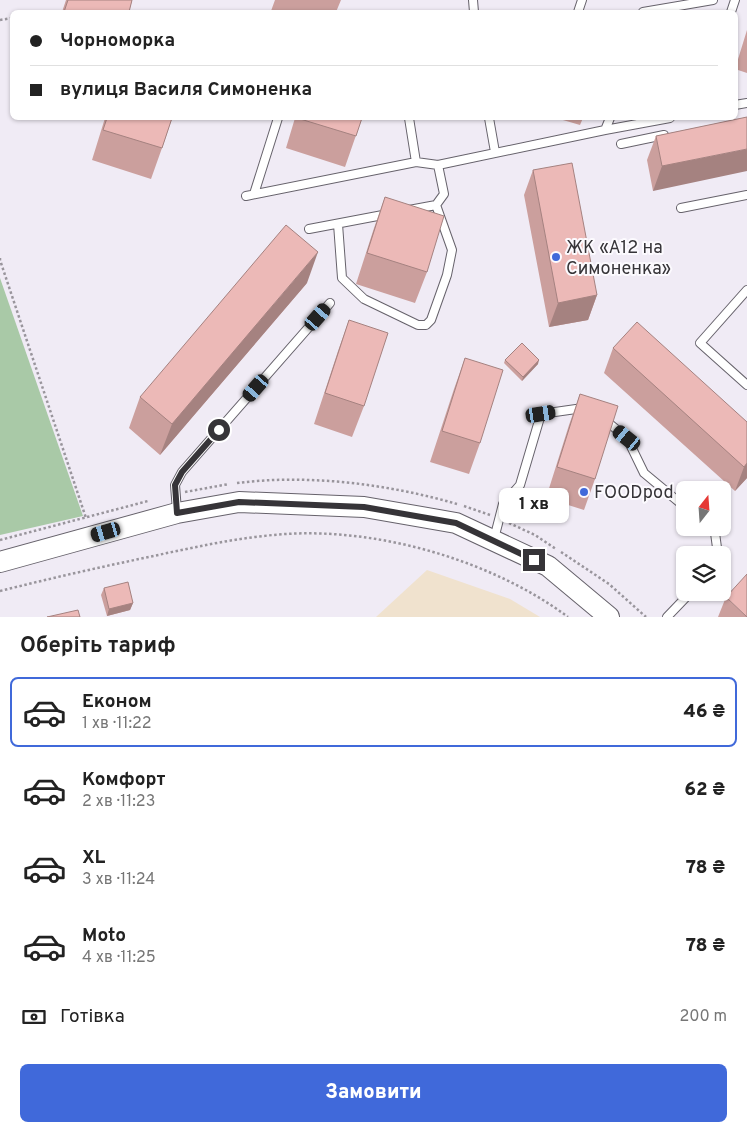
<!DOCTYPE html>
<html lang="uk">
<head>
<meta charset="utf-8">
<style>
  :root { --surface:#fff; --page:#f6f6f6; --text:#222; --muted:#767676; --line:#e0e0e0; --accent:#4069da }
  body { margin:0; font-family:Overpass,sans-serif; background:var(--page); color:var(--text); height:100vh; display:flex; flex-direction:column; font-size:19px; white-space:nowrap }
  * { box-sizing:border-box; margin:0 }
  p { font-size:16px; color:var(--muted) }
  .icon { flex:none; width:28px; height:28px; fill:none; stroke:currentColor; stroke-width:2; stroke-linecap:round; stroke-linejoin:round }
  .map { position:relative; height:617px; overflow:hidden }
  .side { display:flex; flex-direction:column; background:var(--surface); flex:1 }
  .side>* { flex:none }
  .top-card { position:absolute; left:10px; top:10px; width:728px; height:110px; border-radius:8px; box-shadow:0 1px 4px #0004; display:grid; align-content:center; height:110px; padding:0 20px; background:var(--surface) }
  .needle { width:32px; rotate:17deg }
  .buttons { position:absolute; left:676px; top:481px; display:grid; gap:10px }
  .buttons a { display:grid; place-items:center; width:55px; height:55px; border-radius:8px; background:var(--surface); box-shadow:0 1px 4px #0004; font-size:25px }
  .end { position:absolute; width:22px; height:22px; margin:-11px; border:6px solid #363438; background:#fff; box-shadow:0 0 0 2px #fff }
  .from { border-radius:50% }
  .bubble { position:absolute; height:35px; border-radius:8px; background:var(--surface); box-shadow:0 1px 4px #0004; font-size:16px; font-weight:800; line-height:35px; text-align:center }
  .car { position:absolute; width:15px; height:30px; margin:-15px -8px; border-radius:6px; box-shadow:0 0 4px 1px #0007; background:linear-gradient(#222 24%,#8ab4d8 0 40%,#222 0 76%,#8ab4d8 0 86%,#222 0) }
  .top-card b { display:flex; align-items:center; gap:18px; height:48px; font-size:19px }
  .top-card b+b { border-top:1px solid var(--line) }
  .top-card i { width:12px; height:12px; background:var(--text) }
  ul { padding:0; list-style:none }
  li { display:flex; align-items:center; gap:15px; height:70px; margin:0 10px 8px; padding:0 10px; border:2px solid transparent; border-radius:8px }
  li div { flex:1 }
  li b { display:block; font-size:19px }
  li em { font-style:normal; font-weight:800 }
  li.active { border-color:var(--accent) }
  li>.icon { width:45px; height:45px; stroke-width:1.5 }
  h2 { padding:0 20px; font-size:22px; line-height:60px }
  .pay { display:flex; align-items:center; gap:12px; height:55px; padding:0 20px; font-size:19px }
  .pay p { margin-inline-start:auto }
  .button { display:flex; gap:10px; margin-top:auto; padding:10px 20px }
  .button a { flex:1; height:58px; border-radius:8px; background:var(--accent); color:#fff; font-size:20px; font-weight:800; line-height:58px; text-align:center }
  .map>svg:first-child { display:block }
  .commercial { fill:#f0e2ce }
  .forest { fill:#a9c9a7 }
  .lines { fill:none; stroke-linecap:round; stroke-linejoin:round }
  .service-casing { stroke:#66626b; stroke-width:10 }
  .tertiary-casing { stroke:#66626b; stroke-width:22 }
  .path { stroke:#99959c; stroke-width:2.5; stroke-dasharray:2.5 2.5; stroke-linecap:butt }
  .service { stroke:#fff; stroke-width:8 }
  .tertiary { stroke:#fff; stroke-width:20 }
  .wall { fill:#cb9f9d }
  .shaded-wall { fill:#a58280 }
  .building { fill:#ecb9b7; stroke:#a58280 }
  .route { stroke:#363438; stroke-width:6 }
  .poi-dot { fill:#4069da; stroke:#fcfafe; stroke-width:2 }
  .labels { text-anchor:middle; stroke-width:4; stroke-linejoin:round; paint-order:stroke }
  .poi-label { font-size:18px; fill:#363438; stroke:#fcfafe; text-anchor:start }
</style>
</head>
<body>
<div class="map">
<svg width="747" height="617" viewBox="0 0 747 617">
  <rect width="100%" height="100%" fill="#f0ebf5"/>
  <path class="commercial" d="M427 570 510 599 540 617H376Z"/>
  <path class="forest" d="M0 278 83 516 0 535Z"/>
  <g class="lines">
    <defs>
      <path id="service" d="M473 0 474 12
        M578 12 582 0
        M643 12 713 0
        M731 12 735 0
        M735 105 747 103
        M409 118 416 162
        M489 118 495 152
        M605 130 670 118
        M621 144 664 135
        M254 194 278 118
        M246 196 416 162 438 165
        M681 208 747 195
        M409 210 436 205 444 194 438 165 605 130 610 118
        M338 224 342 278 364 299 418 325H426L431 320 447 275 452 250 436 205
        M309 229 388 214
        M747 290 700 343 747 385
        M605 420 627 438 644 473 685 507
        M177 511 175 485 182 472 330 303
        M709 528 715 533 718 555
        M494 539 503 504 520 485 541 414 583 408
        M667 617 691 592"/>
      <path id="tertiary" d="M0 562 177 513 239 502 364 507 456 523 548 566 609 617"/>
    </defs>
    <use href="#service" class="service-casing"/>
    <use href="#tertiary" class="tertiary-casing"/>
    <path class="path" d="M0 20 12 18
      M0 258V264
      M1 263 86 518
      M237 483C309 474 388 484 457 504
      M185 492 229 484
      M464 506 490 515
      M509 523 535 535 556 549
      M0 540 148 501
      M561 552 609 584 646 617
      M0 591C48 579 96 568 144 558 191 548 238 537 286 534 380 528 493 561 568 617"/>
    <use href="#service" class="service"/>
    <use href="#tertiary" class="tertiary"/>
  </g>
  <path class="wall" d="M66 0H132L129 12H62Z
    M275 0H341L336 12H274L271 11Z
    M747 30V73L735 69Z
    M747 117 653 191 647 160 656 136Z
    M105 118H172L162 148 151 179 92 160Z
    M295 118H362L345 167 286 148Z
    M556 118H583L580 125Z
    M533 170 597 295 588 320 549 327 524 195Z
    M385 197 427 272 415 303 356 284 374 228Z
    M307 283 160 455 129 428 140 397Z
    M349 320 364 406 352 437 314 424 338 351Z
    M613 348 747 422V478L735 491 604 373Z
    M465 358 480 443 469 474 430 462 454 389Z
    M505 360 538 364 522 381 504 363Z
    M580 394 595 479 584 510 546 498 569 425Z
    M104 588 133 603 130 610 107 616 101 595Z
    M726 597 747 617H718Z"/>
  <path class="shaded-wall" d="M747 149V171L653 191 662 166Z
    M318 252 307 283 160 455 172 424Z
    M597 295 588 320 549 327 558 303Z
    M539 360 538 364 522 381 523 377Z
    M747 463V478L735 491 744 467Z
    M133 603 130 610 107 616 109 609Z"/>
  <path class="building" d="M68 0H132L129 12H64Z
    M747 117V149L662 166 656 136Z
    M107 118H172L162 148 103 130Z
    M297 118H362L356 136Z
    M572 163 597 295 558 303 533 170Z
    M385 197 444 216 427 272 367 253Z
    M286 225 318 252 172 424 140 397Z
    M349 320 388 333 364 406 325 393Z
    M637 322 747 422V463L744 467 613 348Z
    M522 343 539 360 523 377 505 360Z
    M465 358 503 370 480 443 442 431Z
    M580 394 618 406 595 479 557 467Z
    M747 574V617L726 597Z
    M128 582 133 603 109 609 104 588Z
    M78 610 80 617H47Z"/>
  <g class="lines">
    <path class="route" d="M219 430 182 472 175 485 177 513 239 502 364 507 456 523 534 560"/>
  </g>
  <g class="poi-dot">
    <circle cx="556" cy="257" r="5"/>
    <circle cx="584" cy="492" r="5"/>
  </g>
  <g class="labels">
    <g class="poi-label">
      <text x="566" y="253">ЖК «А12 на<tspan x="566" dy="21">Симоненка»</tspan></text>
      <text x="594" y="498">FOODpod</text>
    </g>
  </g>
</svg>
<div class="buttons">
<a><svg class="needle" viewBox="-14 -14 28 28"><path d="M0-13l5 13h-10z" fill="#e53935"/><path d="M0 13l5-13h-10z" fill="#767676"/></svg></a>
<a><svg class="icon" aria-label="layers" viewBox="0 0 24 24"><path d="M12 4l9 5-9 5-9-5zM3 14l9 5 9-5"/></svg></a>
</div>
<i class="end from" style="left:219px;top:430px"></i>
<i class="end" style="left:534px;top:560px"></i>
<div class="bubble" style="left:499px;top:488px;width:70px">1 хв</div>
<i class="car" style="left:318px;top:317px;rotate:41deg"></i>
<i class="car" style="left:256px;top:388px;rotate:221deg"></i>
<i class="car" style="left:541px;top:414px;rotate:81deg"></i>
<i class="car" style="left:627px;top:438px;rotate:309deg"></i>
<i class="car" style="left:106px;top:532px;rotate:254deg"></i>
<div class="top-card">
<b><i class="from"></i>Чорноморка</b>
<b><i></i>вулиця Василя Симоненка</b>
</div>
</div>
<section class="side">
<h2>Оберіть тариф</h2>
<ul>
<li class="active"><svg class="icon" aria-label="car" viewBox="0 0 24 24"><path d="M5 17H2v-5l4-1 3-4h7l3 4 3 1v5h-3M9 17h6M6 11h13"/><circle cx="7" cy="17" r="2"/><circle cx="17" cy="17" r="2"/></svg><div><b>Економ</b><p>1 хв · 11:22</p></div><em>46 ₴</em></li>
<li><svg class="icon" aria-label="car" viewBox="0 0 24 24"><path d="M5 17H2v-5l4-1 3-4h7l3 4 3 1v5h-3M9 17h6M6 11h13"/><circle cx="7" cy="17" r="2"/><circle cx="17" cy="17" r="2"/></svg><div><b>Комфорт</b><p>2 хв · 11:23</p></div><em>62 ₴</em></li>
<li><svg class="icon" aria-label="car" viewBox="0 0 24 24"><path d="M5 17H2v-5l4-1 3-4h7l3 4 3 1v5h-3M9 17h6M6 11h13"/><circle cx="7" cy="17" r="2"/><circle cx="17" cy="17" r="2"/></svg><div><b>XL</b><p>3 хв · 11:24</p></div><em>78 ₴</em></li>
<li><svg class="icon" aria-label="car" viewBox="0 0 24 24"><path d="M5 17H2v-5l4-1 3-4h7l3 4 3 1v5h-3M9 17h6M6 11h13"/><circle cx="7" cy="17" r="2"/><circle cx="17" cy="17" r="2"/></svg><div><b>Moto</b><p>4 хв · 11:25</p></div><em>78 ₴</em></li>
</ul>
<div class="pay"><svg class="icon" aria-label="cash" viewBox="0 0 24 24"><path d="M3 7h18v10H3z"/><circle cx="12" cy="12" r="2"/></svg>Готівка<p>200 m</p></div>
<div class="button"><a>Замовити</a></div>
</section>
</body>
</html>
